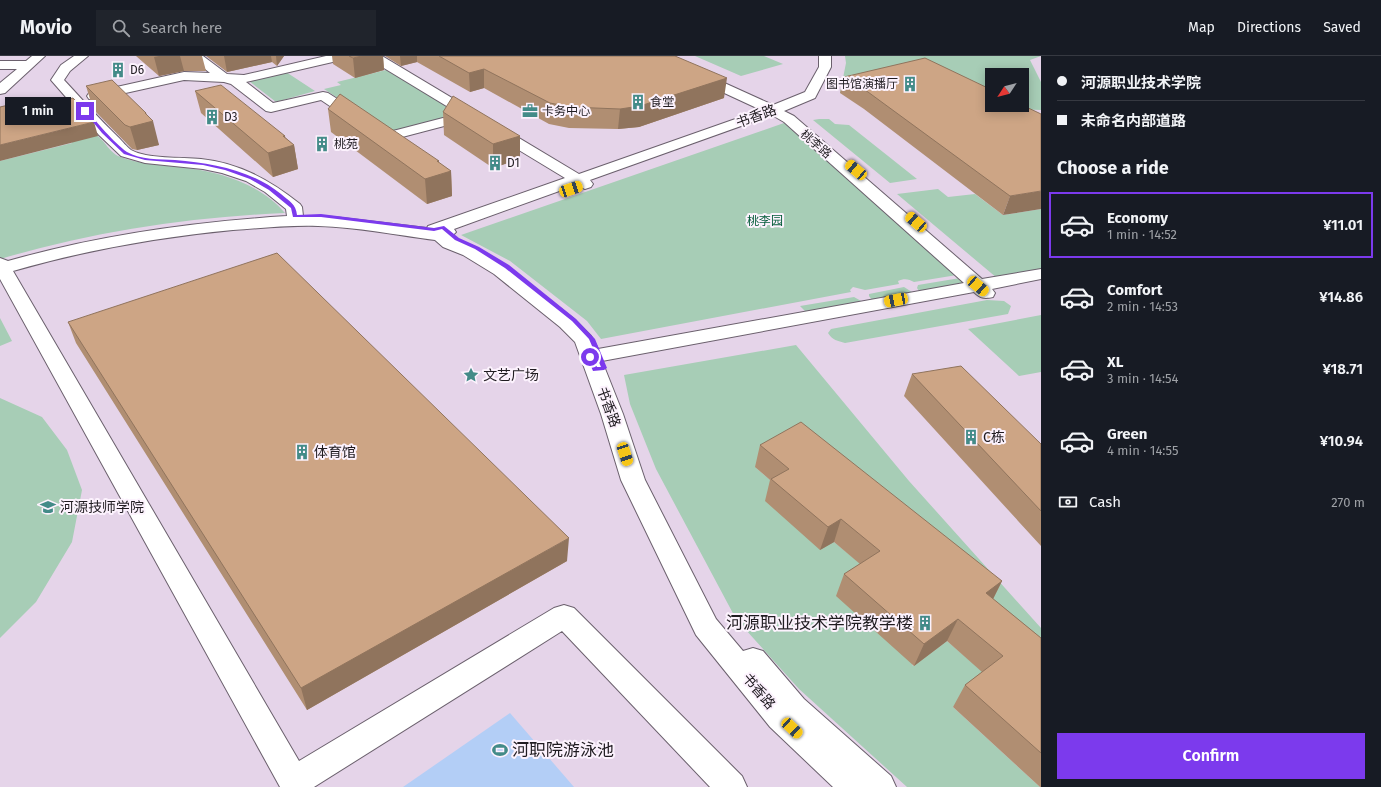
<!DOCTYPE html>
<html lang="en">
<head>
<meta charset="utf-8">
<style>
  :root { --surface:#171b24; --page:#20242c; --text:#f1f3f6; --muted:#9ea1a6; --line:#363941; --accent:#7c3aed }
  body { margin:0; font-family:"Fira Sans","Noto Sans SC",sans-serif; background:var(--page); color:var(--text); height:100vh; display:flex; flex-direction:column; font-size:15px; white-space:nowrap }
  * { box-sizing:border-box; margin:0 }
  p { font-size:13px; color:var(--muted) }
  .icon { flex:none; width:22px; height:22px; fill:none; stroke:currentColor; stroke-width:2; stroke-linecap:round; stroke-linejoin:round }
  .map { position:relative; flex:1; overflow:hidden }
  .details { display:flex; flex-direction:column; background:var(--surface); width:340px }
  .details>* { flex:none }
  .hud { display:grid; align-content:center; height:88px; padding:0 16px; background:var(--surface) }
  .needle { width:26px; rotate:234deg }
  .controls { position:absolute; left:985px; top:12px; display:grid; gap:8px }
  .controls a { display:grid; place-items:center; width:44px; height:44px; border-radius:0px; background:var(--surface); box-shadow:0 2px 10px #0003; font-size:20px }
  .end { position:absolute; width:18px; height:18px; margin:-9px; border:5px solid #7c3aed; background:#fff; box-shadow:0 0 0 2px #fff }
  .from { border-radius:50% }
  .bubble { position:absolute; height:28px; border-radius:0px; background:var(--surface); box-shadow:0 2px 10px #0003; font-size:13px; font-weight:600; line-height:28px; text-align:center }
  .car { position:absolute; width:12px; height:24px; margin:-12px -6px; border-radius:5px; box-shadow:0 0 3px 1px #0007; background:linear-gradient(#f5c518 24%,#345 0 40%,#f5c518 0 76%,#345 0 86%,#f5c518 0) }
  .hud b { display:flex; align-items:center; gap:14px; height:38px; font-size:15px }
  .hud b+b { border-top:1px solid var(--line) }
  .hud i { width:10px; height:10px; background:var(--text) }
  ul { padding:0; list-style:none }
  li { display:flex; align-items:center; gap:12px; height:66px; margin:0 8px 6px; padding:0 8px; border:2px solid transparent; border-radius:0px }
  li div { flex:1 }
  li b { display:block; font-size:15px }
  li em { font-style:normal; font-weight:600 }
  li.current { border-color:var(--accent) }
  li>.icon { width:36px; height:36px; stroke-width:1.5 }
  h2 { padding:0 16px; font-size:18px; line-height:48px }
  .pay { display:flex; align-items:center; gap:10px; height:44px; padding:0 16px; font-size:15px }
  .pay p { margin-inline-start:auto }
  .primary-button { display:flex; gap:8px; margin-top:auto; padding:8px 16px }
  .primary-button a { flex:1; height:46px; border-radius:0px; background:var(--accent); color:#fff; font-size:16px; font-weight:600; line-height:46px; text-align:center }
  header { display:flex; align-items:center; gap:24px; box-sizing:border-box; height:56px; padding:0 20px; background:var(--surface); border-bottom:1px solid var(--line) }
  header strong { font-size:19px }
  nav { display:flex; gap:22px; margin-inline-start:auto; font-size:14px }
  .search { width:280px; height:36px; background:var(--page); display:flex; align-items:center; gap:10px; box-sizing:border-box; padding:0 14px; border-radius:0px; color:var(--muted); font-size:15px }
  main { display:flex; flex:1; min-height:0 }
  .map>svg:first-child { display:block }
  .built { fill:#e5d4e9; fill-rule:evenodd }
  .green { fill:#a7cdb6; fill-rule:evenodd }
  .water { fill:#b3cef6 }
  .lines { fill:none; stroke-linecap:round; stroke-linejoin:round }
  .street-casing { stroke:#6b606d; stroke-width:2 }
  .street { fill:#fff; fill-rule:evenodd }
  .wall { fill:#b08e72 }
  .shaded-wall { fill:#90745d }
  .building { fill:#cda585; stroke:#90745d }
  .route { fill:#7c3aed }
  .labels { text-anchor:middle; stroke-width:4; stroke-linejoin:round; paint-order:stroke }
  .far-poi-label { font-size:12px; fill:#201c21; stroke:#fcf2fd; text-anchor:start }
  .far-street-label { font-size:12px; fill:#201c21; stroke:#fcf2fd }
  .far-park-label { font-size:12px; fill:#025b38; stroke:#fcf2fd }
  .street-label { font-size:14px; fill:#201c21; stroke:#fcf2fd }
  .poi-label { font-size:14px; fill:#201c21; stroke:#fcf2fd; text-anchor:start }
  .near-poi-label { font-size:17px; fill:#201c21; stroke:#fcf2fd; text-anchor:end }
</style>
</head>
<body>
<header>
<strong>Movio</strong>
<div class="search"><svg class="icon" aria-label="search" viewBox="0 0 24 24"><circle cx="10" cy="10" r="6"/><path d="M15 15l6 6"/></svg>Search here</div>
<nav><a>Map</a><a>Directions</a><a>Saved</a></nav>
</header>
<main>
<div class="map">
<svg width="1041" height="731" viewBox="0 0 1041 731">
  <rect width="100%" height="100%" fill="#f0e3f2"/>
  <path class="built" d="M0 0H1041V731H0ZM992 19H1022V49H992Z"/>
  <path class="green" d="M695 0H764L783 8 741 20Z
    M845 0H1041L1030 4 1041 26V54L989 52 840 37 846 7ZM992 19H1022V49H992Z
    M386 14 460 58 392 78 324 33 341 29 337 26Z
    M286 16 315 35 276 46 249 25Z
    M69 50C80 62 91 73 103 85 107 90 112 97 118 100 140 109 164 109 187 112 221 116 262 129 285 157 189 161 92 176 0 203V105L72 87Z
    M819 63H829L835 68 849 69 917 123 890 127 813 64Z
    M784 67 957 219 914 226C909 223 904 222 898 225L899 228 865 234 853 231 850 234 851 236 601 283 587 265 510 205 461 179Z
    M938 133 948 141 975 138 1003 159 1041 153V213L997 222 897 138Z
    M960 222 966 227 919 235 917 232 918 229Z
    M904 231 912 236 872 244 869 240V238Z
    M854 241 863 246 806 256 800 250Z
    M987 244 1004 245 1011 250 1008 258 845 287C838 285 832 284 828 277L831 273Z
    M1041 259V316L1019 320 968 273Z
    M0 262 12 285 0 290Z
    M796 289 909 425 1041 572V615L755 411 783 435 834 486 872 517 913 610 947 585 990 622 953 651 1040 731H907L799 633 736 563 656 413 630 348 624 319Z
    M0 342 42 361 67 394 82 434 72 486 36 546 0 582Z"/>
  <path class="water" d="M510 657 574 731H403Z"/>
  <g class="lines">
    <defs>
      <path id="street" d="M32 0H45L5 37 0 38V27L17 13H0V5H26Z
        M74 0H88L70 15 64 24C82 43 99 63 118 81 122 85 127 91 131 94 147 103 182 101 201 103 239 107 270 124 300 148L302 151 303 160 334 161 427 172 428 170 565 122 369 3 367 0H382L579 118 761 54 651 3 649 0H665L773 49 805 36 819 11V0H831V11L815 42 784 55 794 60 982 223 1041 213V223L992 233 995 237 993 241C984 243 980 242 974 236L602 305 623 358 645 424 716 563 743 595 753 592 763 595 804 643 891 720 896 731H833L770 671 696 579 621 424 601 358 575 286 560 271 494 218 463 199 443 191 435 184C396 179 357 171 318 170 290 169 261 172 233 174 159 181 86 194 13 215L299 705 554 552 564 549 574 552 742 720 747 731H710L562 575 314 731H280L0 223V202L8 205C99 179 192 166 287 160L286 153 265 136 246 125 222 117 203 113 145 107 121 100 99 79 51 24 61 9ZM772 59 784 66 964 227 598 293 591 280 574 263 506 210 475 191 455 183 452 180 456 176 454 173 576 129 585 133 591 131 593 128 590 124Z
        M189 0H203L227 18 244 19 326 0H338L339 2 337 5 246 26 273 47 323 36 328 37 389 76 443 62 448 63 450 66 448 69 387 85 376 81 321 44 271 56 266 55 231 28 224 26 184 24 94 44 89 43 87 40 89 37 94 36 184 16 210 17Z"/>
    </defs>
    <use href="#street" class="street-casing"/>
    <use href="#street" class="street"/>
  </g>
  <path class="wall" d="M136 0H202L206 15H184L159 20Z
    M206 0H284L277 10 272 6 227 16Z
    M332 0H383L384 14 355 22 333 8Z
    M385 0H675L724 42 639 71 618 73 569 72 549 68 484 32 470 36 417 6 401 10Z
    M844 21 1041 58 1003 159 864 53 840 37Z
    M86 30 146 57 159 89 137 94 132 93 93 53Z
    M195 35 286 82 294 89 298 113 273 121 201 57Z
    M328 53 439 105V107L451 115 452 140 427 148 331 76Z
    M443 56 520 80V103L493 112 444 79Z
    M68 266 567 505 307 654 76 287Z
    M912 318 1041 388V490L904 340Z
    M760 389 1002 525 993 543 1041 582V731H1040L953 651 965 629 982 616 947 585 914 610 836 540 844 518 860 508 834 486 820 494 765 445 770 424 755 411Z"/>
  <path class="shaded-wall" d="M159 0H180L184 15 159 20 154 1Z
    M224 0H271L272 6 227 16Z
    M276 0H284L277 10Z
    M362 0H383L384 14 355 22 353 2Z
    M400 0H417V6L401 10Z
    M484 13V32L470 36 469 17Z
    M727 22 724 42 639 71 618 73 620 53Z
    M145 57H146L149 66 153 65 159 89 137 94 130 71Z
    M94 66 98 80 0 105V89Z
    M283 80H285L287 91 294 89 298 113 273 121 268 97Z
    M520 80V103L493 112V88Z
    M437 105H439V119L451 115 452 140 427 148 425 123Z
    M1041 135V153L1003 159 1010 140Z
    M841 463 834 486 820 494 828 471Z
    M569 482 567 505 307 654 301 632Z
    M1002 525 991 547 986 537Z
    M958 563 947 585 914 610 924 588Z"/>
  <path class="building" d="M349 0H362L353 2Z
    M439 0H675L727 22 640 50 620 53 570 51 550 47 484 13 469 17Z
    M925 2 992 34V49H1022L1041 58V135L1010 140 868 36 844 21Z
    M112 24 146 57H145L153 65 130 71 125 69 86 30Z
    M221 29 285 80H283L294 89 268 97 195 35Z
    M340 38 439 105H437L451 115 425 123 328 53Z
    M453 40 520 80 493 88 443 56Z
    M39 42 46 49 73 42 94 66 0 89V51Z
    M277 197 569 482 301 632 68 266Z
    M961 310 1041 388V455L912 318Z
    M801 366 1002 525 986 537 1041 582V697L965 629 1003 600 958 563 924 588 844 518 880 495 841 463 828 471 771 423 789 413 760 389Z"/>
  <path class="route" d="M83 54H86C97 66 114 87 127 96 140 104 160 103 175 104 212 107 251 114 281 138 289 145 296 148 297 159L321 158 434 172 444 170 459 182 479 191 509 209 576 263 595 283 607 312 604 314 593 315 587 301 588 300H592L597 311H601L589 283 572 265 505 212 475 193 455 184 442 173 434 175 321 161H293L291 152 269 134 250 123 225 114 203 109 145 104 124 98 102 77Z"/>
  <defs>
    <symbol id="building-bare" viewBox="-9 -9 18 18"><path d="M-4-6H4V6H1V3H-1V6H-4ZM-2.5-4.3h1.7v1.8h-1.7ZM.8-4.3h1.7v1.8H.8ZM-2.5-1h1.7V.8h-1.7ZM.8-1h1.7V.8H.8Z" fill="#438b88" stroke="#fcf2fd" stroke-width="2.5" paint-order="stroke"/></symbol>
    <symbol id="office-bare" viewBox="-9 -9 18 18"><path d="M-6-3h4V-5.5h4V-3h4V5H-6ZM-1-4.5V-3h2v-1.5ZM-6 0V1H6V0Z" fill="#438b88" stroke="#fcf2fd" stroke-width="2.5" paint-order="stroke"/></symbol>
    <symbol id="sight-bare" viewBox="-9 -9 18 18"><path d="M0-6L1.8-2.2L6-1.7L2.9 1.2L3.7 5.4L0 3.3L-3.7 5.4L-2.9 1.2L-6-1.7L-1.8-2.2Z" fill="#438b88" stroke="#fcf2fd" stroke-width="2.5" paint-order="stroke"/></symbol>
    <symbol id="school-bare" viewBox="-9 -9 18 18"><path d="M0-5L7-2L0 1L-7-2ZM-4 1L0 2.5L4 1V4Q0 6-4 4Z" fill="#438b88" stroke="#fcf2fd" stroke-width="2.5" paint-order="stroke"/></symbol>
    <symbol id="stadium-bare" viewBox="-9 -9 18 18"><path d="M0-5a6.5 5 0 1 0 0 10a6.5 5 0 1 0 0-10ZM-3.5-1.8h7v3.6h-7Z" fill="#438b88" stroke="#fcf2fd" stroke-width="2.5" paint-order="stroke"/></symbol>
  </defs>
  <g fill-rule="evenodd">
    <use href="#building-bare" x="107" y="3" width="22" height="22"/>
    <use href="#building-bare" x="899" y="17" width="22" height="22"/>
    <use href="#building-bare" x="627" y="35" width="22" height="22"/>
    <use href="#office-bare" x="519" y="44" width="22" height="22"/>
    <use href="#building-bare" x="201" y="50" width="22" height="22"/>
    <use href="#building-bare" x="311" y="77" width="22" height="22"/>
    <use href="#building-bare" x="484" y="96" width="22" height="22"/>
    <use href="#sight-bare" x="460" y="308" width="22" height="22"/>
    <use href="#building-bare" x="960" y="370" width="22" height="22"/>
    <use href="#building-bare" x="291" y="385" width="22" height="22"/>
    <use href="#school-bare" x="37" y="440" width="22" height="22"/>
    <use href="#building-bare" x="914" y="556" width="22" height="22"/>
    <use href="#stadium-bare" x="489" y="683" width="22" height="22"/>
  </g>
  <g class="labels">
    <g class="far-poi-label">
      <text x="130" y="18">D6</text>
      <text x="898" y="32" text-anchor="end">图书馆演播厅</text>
      <text x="650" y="50">食堂</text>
      <text x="542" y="59">卡务中心</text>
      <text x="224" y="65">D3</text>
      <text x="334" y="92">桃苑</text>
      <text x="507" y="111">D1</text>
    </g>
    <g class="far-street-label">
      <text transform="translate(816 88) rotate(41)" y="4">桃李路</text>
    </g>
    <g class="far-park-label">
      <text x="765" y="169">桃李园</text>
    </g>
    <g class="street-label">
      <text transform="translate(756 60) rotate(-20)" y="5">书香路</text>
      <text transform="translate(609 351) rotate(70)" y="5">书香路</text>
      <text transform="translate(759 635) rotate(50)" y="5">书香路</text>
    </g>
    <g class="poi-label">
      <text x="483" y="324">文艺广场</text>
      <text x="983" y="386">C栋</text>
      <text x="314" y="401">体育馆</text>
      <text x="60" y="456">河源技师学院</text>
    </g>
    <g class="near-poi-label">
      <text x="913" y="573">河源职业技术学院教学楼</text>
      <text x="512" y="700" text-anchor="start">河职院游泳池</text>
    </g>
  </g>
</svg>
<div class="controls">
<a><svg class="needle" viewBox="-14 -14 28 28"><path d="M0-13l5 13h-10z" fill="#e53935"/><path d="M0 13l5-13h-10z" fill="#9ea1a6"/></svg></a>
</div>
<i class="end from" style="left:590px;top:301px"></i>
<i class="end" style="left:85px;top:55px"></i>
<div class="bubble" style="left:5px;top:41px;width:66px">1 min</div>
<i class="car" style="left:856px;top:114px;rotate:310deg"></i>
<i class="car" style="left:571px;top:133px;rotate:71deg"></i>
<i class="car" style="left:916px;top:166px;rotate:311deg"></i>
<i class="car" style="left:978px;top:230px;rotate:131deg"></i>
<i class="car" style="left:896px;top:244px;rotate:259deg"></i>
<i class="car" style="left:625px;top:398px;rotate:162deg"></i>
<i class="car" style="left:792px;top:672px;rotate:133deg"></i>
</div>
<section class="details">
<div class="hud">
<b><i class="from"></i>河源职业技术学院</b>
<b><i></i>未命名内部道路</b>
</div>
<h2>Choose a ride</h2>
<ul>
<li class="current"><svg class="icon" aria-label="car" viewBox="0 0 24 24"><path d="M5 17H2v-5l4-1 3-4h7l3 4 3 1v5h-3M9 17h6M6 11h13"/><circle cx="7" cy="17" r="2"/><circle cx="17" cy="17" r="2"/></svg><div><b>Economy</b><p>1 min · 14:52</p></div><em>¥11.01</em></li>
<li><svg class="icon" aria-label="car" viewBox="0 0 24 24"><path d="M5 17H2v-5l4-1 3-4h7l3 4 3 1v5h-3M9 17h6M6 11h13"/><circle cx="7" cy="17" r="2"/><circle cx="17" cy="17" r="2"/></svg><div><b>Comfort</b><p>2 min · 14:53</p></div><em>¥14.86</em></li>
<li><svg class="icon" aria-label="car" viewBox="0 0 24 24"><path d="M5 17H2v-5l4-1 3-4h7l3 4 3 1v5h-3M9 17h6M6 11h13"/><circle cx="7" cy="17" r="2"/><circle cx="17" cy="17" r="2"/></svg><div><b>XL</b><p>3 min · 14:54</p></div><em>¥18.71</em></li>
<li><svg class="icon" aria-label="car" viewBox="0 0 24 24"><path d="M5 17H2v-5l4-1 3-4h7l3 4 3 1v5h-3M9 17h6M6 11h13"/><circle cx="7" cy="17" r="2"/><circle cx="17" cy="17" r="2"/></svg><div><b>Green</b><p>4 min · 14:55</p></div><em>¥10.94</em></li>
</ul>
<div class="pay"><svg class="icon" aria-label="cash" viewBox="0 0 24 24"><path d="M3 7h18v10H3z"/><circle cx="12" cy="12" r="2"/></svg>Cash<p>270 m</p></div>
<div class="primary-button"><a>Confirm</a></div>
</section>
</main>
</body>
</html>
